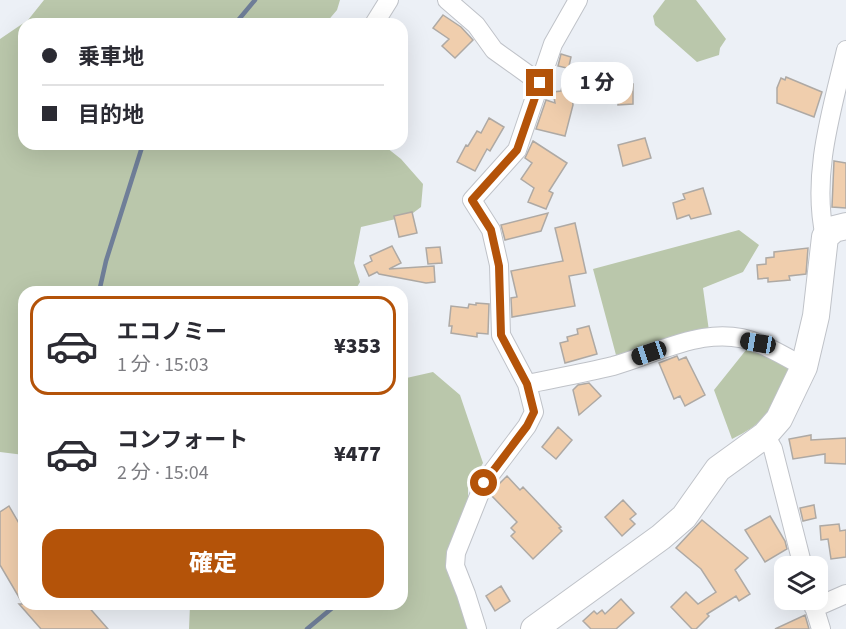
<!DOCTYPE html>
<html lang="ja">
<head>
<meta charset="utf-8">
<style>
  :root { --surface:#fff; --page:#f2f2f3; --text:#2b2b33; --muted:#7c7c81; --line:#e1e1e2; --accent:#b45309 }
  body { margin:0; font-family:"Source Sans 3","Noto Sans JP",sans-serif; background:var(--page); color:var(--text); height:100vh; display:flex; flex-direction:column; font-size:22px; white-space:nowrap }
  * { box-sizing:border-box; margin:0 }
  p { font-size:20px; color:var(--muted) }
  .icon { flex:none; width:33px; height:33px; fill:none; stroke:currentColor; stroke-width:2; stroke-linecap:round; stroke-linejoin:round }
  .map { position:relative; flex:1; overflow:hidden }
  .sheet { position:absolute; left:18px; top:286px; width:390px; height:324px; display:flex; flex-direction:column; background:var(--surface); border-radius:18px; box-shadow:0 6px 24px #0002 }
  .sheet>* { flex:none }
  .top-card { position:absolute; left:18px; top:18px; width:390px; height:132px; border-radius:18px; box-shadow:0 6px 24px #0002; display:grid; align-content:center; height:132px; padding:0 24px; background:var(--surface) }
  .tools { position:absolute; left:774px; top:556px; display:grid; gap:12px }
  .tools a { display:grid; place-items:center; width:54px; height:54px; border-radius:12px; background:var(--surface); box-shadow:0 6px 24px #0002; font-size:30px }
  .end { position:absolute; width:27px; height:27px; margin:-14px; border:8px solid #b45309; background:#fff; box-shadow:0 0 0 3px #fff }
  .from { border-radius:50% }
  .bubble { position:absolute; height:42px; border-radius:18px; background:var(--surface); box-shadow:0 6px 24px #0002; font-size:20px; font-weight:800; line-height:42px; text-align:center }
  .car { position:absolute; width:18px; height:36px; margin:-18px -9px; border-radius:8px; box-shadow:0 0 4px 2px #0007; background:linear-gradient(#222 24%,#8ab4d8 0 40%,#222 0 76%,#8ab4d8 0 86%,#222 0) }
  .top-card b { display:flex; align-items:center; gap:21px; height:57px; font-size:22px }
  .top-card b+b { border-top:2px solid var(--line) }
  .top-card i { width:15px; height:15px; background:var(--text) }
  ul { padding:10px 0 0; list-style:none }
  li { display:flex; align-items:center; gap:18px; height:99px; margin:0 12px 9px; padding:0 12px; border:3px solid transparent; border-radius:18px }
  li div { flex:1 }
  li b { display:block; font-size:22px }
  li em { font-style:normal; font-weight:800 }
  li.active { border-color:var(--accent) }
  li>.icon { width:54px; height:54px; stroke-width:1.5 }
  .action { display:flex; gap:12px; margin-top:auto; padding:12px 24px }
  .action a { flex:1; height:69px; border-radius:18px; background:var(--accent); color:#fff; font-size:24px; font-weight:800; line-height:69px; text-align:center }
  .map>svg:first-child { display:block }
  .green { fill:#bac7ab }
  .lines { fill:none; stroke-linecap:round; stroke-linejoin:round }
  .stream { stroke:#6f7e98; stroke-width:4.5 }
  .building { fill:#f0cead; stroke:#aea9a4; stroke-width:1.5 }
  .street-casing { stroke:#bfc2c8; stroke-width:20 }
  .secondary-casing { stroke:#bfc2c8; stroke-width:28 }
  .street { stroke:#fff; stroke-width:18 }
  .secondary { stroke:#fff; stroke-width:26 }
  .route { stroke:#b45309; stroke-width:8 }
</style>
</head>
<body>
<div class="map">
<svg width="846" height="629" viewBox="0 0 846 629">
  <rect width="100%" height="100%" fill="#ecf0f6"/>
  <path class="green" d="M44 0H340L337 10 326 23 320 24H24V144H382L401 159 423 184 421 207 409 216 361 227 354 263 360 282 354 292H24V455L0 452V39L28 20Z
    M665 0H696L726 39 720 48 719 55 697 62 655 25 653 16Z
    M739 230 759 245 743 272 703 288 709 331 616 355 593 269Z
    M750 345 794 367C776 403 770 421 732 439L714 390Z
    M433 372 460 395 483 463 468 489V502L448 564 452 584 467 613 469 629H189L190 605 402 604V379Z"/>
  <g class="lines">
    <path class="stream" d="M235 24 255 0
      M99 292 106 261 143 144
      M307 629 337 604"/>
  </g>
  <path class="building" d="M443 15 461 27 473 40 455 58 442 46 449 39 433 28Z
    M561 54 571 57 569 66 581 69 580 76 603 84 598 99 571 89 573 105 565 136 536 129 546 100 555 103 553 92 561 91 567 68 558 66Z
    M786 77 822 92 814 117 777 103V88L781 78 785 80Z
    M633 84V104L618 105V85Z
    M489 118 504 127 490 151 487 149 475 171 457 162 466 145 468 146 477 131 481 133Z
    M645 138 651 158 623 166 618 145Z
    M533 141 567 163 549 191 553 193 546 209 528 202 534 188 521 179 532 163 525 158Z
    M834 161 846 163V208L832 207Z
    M703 188 711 214 691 219 689 215 677 219 673 203 685 199 683 194Z
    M412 212 417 233 399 237 394 216Z
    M548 213 541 231 505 240 501 225Z
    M575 223 586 273 569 276 575 306 512 317 511 298 517 297 511 271 563 261 555 228Z
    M392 246 401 263 389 269 434 266 435 282 426 283 379 274 377 272 369 276 364 265 372 261 370 256Z
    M440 247 442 263 428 264 426 248Z
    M808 248 806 274 789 276 790 280 768 282V278L758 279 757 265 766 264V258L774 257V252Z
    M476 303 489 304 488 334 477 333V337L451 333 452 326H449L451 306 468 308 469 304 476 305Z
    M589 326 597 354 565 363 560 343 568 341 567 337 578 334 577 329Z
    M677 356 679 360 686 357 705 395 685 406 680 396 674 399 659 363Z
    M589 383 601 396 579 415 573 390 578 385Z
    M558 427 572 440 556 459 542 447Z
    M811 435V440L846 438V464L825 463V454L793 459 789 439Z
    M507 476 520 490 523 487 561 527 559 528 562 531 533 559 511 536 515 532 511 528 517 522 491 495 494 489Z
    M623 500 636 514 630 519 635 524 622 536 605 517Z
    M814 505 816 518 803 521 800 508Z
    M9 506 24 532V604H86L108 629H41L19 604H23L0 565V512Z
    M770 516 785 541 787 549 765 562 745 530Z
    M702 520 748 558 735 570 750 594 739 601 736 596 707 614 709 616 696 629H692L671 607 686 592 698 604 716 592 701 569 676 548Z
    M839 524 840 531 846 530V557L831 559 828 539 821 540 820 526Z
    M501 586 510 601 495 611 486 596Z
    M621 599 634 613 616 629H591L583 621 594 611 597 614 602 610 605 614Z
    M805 615 809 629H775Z"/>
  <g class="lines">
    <defs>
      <path id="street" d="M447 0 476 25 494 50 540 83
        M578 0 553 44 517 150 472 200 491 230 499 265 501 335 527 384C556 378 585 373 613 366 660 353 710 322 760 344 775 350 790 359 804 367
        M374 24 389 0
        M825 237C811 175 832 110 846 50
        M765 435 773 449 803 567
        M812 600 821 629
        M814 608 846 594
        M477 629 466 594 455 566 456 553 484 483 527 426 534 412 527 384"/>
      <path id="secondary" d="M534 629 661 537 684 517 718 469 765 435 779 419 804 367 816 316 825 237 834 229 846 226"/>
    </defs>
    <use href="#street" class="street-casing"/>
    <use href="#secondary" class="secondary-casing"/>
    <use href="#street" class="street"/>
    <use href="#secondary" class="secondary"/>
  </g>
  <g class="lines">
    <path class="route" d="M484 483 527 426 534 412 527 384 501 335 499 266 491 230 472 200 517 150 540 83"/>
  </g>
</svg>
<div class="tools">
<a><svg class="icon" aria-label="layers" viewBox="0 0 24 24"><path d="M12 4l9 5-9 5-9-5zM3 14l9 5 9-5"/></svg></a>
</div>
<i class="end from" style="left:484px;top:483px"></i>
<i class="end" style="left:540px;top:83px"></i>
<div class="bubble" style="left:561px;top:62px;width:72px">1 分</div>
<i class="car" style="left:758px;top:343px;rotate:280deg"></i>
<i class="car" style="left:649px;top:353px;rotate:251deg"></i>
<div class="top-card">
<b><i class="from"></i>乗車地</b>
<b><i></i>目的地</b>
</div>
<section class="sheet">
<ul>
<li class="active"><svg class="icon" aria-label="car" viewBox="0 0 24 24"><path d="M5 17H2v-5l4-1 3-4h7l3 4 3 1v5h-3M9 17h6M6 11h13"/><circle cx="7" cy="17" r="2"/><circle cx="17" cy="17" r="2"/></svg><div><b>エコノミー</b><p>1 分 · 15:03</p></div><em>¥353</em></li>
<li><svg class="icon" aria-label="car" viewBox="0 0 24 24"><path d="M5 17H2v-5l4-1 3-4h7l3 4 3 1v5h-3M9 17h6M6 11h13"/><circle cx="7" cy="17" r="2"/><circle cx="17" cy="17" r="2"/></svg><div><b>コンフォート</b><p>2 分 · 15:04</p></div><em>¥477</em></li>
</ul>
<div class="action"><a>確定</a></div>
</section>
</div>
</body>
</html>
